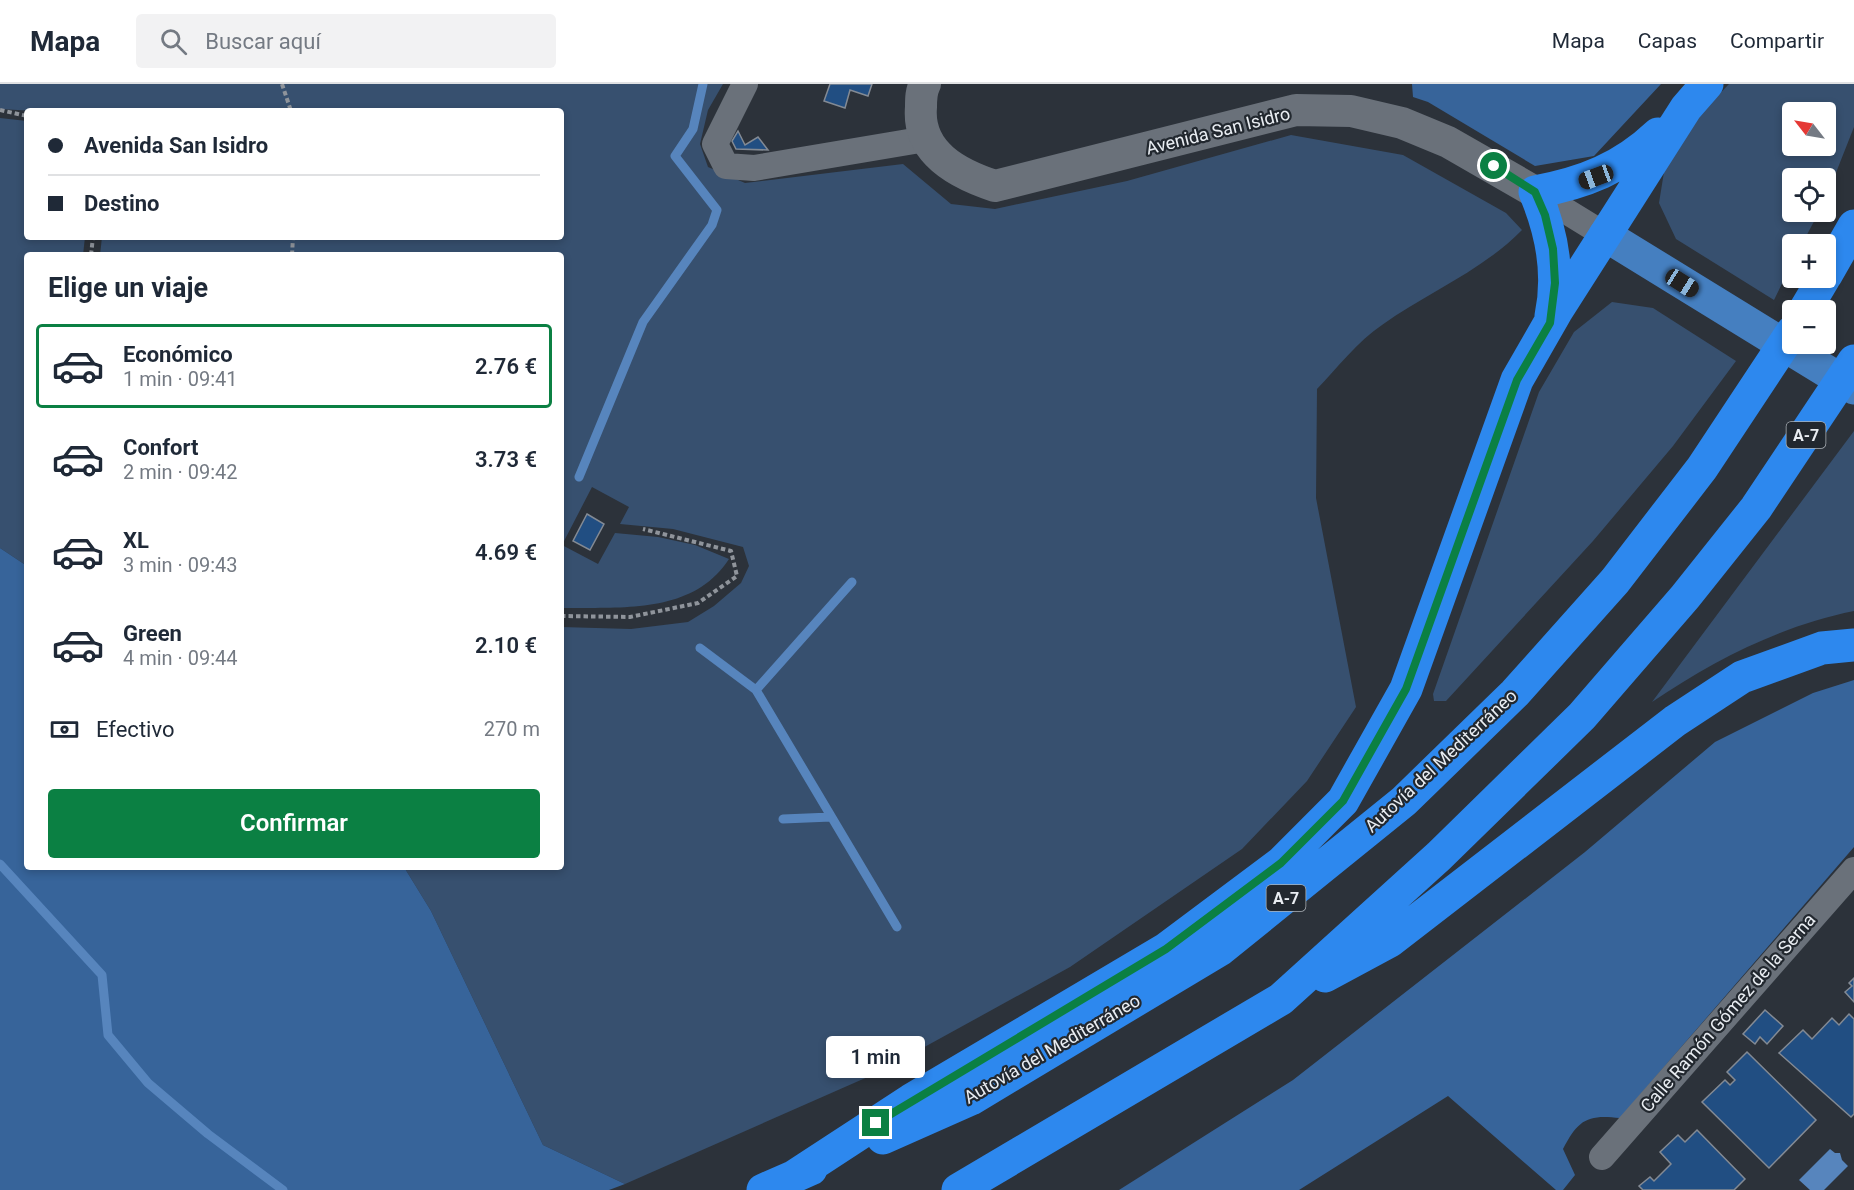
<!DOCTYPE html>
<html lang="es">
<head>
<meta charset="utf-8">
<style>
  :root { --surface:#fff; --page:#f2f2f3; --text:#1f2937; --muted:#747a83; --line:#e0e1e3; --accent:#0b8043 }
  body { margin:0; font-family:Roboto,sans-serif; background:var(--page); color:var(--text); height:100vh; display:flex; flex-direction:column; font-size:22px; white-space:nowrap }
  * { box-sizing:border-box; margin:0 }
  p { font-size:20px; color:var(--muted) }
  .icon { flex:none; width:33px; height:33px; fill:none; stroke:currentColor; stroke-width:2; stroke-linecap:round; stroke-linejoin:round }
  .map { position:relative; flex:1; overflow:hidden }
  .panel { position:absolute; left:24px; top:168px; width:540px; height:618px; display:flex; flex-direction:column; background:var(--surface); border-radius:6px; box-shadow:0 3px 9px #0003 }
  .panel>* { flex:none }
  .top-card { position:absolute; left:24px; top:24px; width:540px; height:132px; border-radius:6px; box-shadow:0 3px 9px #0003; display:grid; align-content:center; height:132px; padding:0 24px; background:var(--surface) }
  .needle { width:39px; rotate:301deg }
  .tools { position:absolute; left:1782px; top:18px; display:grid; gap:12px }
  .tools a { display:grid; place-items:center; width:54px; height:54px; border-radius:6px; background:var(--surface); box-shadow:0 3px 9px #0003; font-size:30px }
  .end { position:absolute; width:27px; height:27px; margin:-14px; border:8px solid #0b8043; background:#fff; box-shadow:0 0 0 3px #fff }
  .from { border-radius:50% }
  .bubble { position:absolute; height:42px; border-radius:6px; background:var(--surface); box-shadow:0 3px 9px #0003; font-size:20px; font-weight:600; line-height:42px; text-align:center }
  .car { position:absolute; width:18px; height:36px; margin:-18px -9px; border-radius:8px; box-shadow:0 0 4px 2px #0007; background:linear-gradient(#222 24%,#8ab4d8 0 40%,#222 0 76%,#8ab4d8 0 86%,#222 0) }
  .top-card b { display:flex; align-items:center; gap:21px; height:57px; font-size:22px }
  .top-card b+b { border-top:2px solid var(--line) }
  .top-card i { width:15px; height:15px; background:var(--text) }
  ul { padding:0; list-style:none }
  li { display:flex; align-items:center; gap:18px; height:84px; margin:0 12px 9px; padding:0 12px; border:3px solid transparent; border-radius:6px }
  li div { flex:1 }
  li b { display:block; font-size:22px }
  li em { font-style:normal; font-weight:600 }
  li.active { border-color:var(--accent) }
  li>.icon { width:54px; height:54px; stroke-width:1.5 }
  h2 { padding:0 24px; font-size:27px; line-height:72px }
  .pay { display:flex; align-items:center; gap:15px; height:66px; padding:0 24px; font-size:22px }
  .pay p { margin-inline-start:auto }
  .action { display:flex; gap:12px; margin-top:auto; padding:12px 24px }
  .action a { flex:1; height:69px; border-radius:6px; background:var(--accent); color:#fff; font-size:24px; font-weight:600; line-height:69px; text-align:center }
  header { display:flex; align-items:center; gap:36px; box-sizing:border-box; height:84px; padding:0 30px; background:var(--surface); border-bottom:2px solid var(--line) }
  header strong { font-size:28px }
  nav { display:flex; gap:33px; margin-inline-start:auto; font-size:21px }
  .search { width:420px; height:54px; background:var(--page); display:flex; align-items:center; gap:15px; box-sizing:border-box; padding:0 21px; border-radius:6px; color:var(--muted); font-size:22px }
  .map>svg:first-child { display:block }
  .green { fill:#37506f; fill-rule:evenodd }
  .forest { fill:#37649a }
  .water { fill:#5785bd }
  .lines { fill:none; stroke-linecap:round; stroke-linejoin:round }
  .stream { stroke:#5785bd; stroke-width:9 }
  .building { fill:#214e82; stroke:#838a94; stroke-width:1.5 }
  .path { stroke:#8f949b; stroke-width:4; stroke-dasharray:4.5 3; stroke-linecap:butt }
  .minor { stroke:#6a717a; stroke-width:26 }
  .tertiary { stroke:#6a717a; stroke-width:32 }
  .primary { stroke:#457fc0; stroke-width:33 }
  .motorway { stroke:#2d88ee; stroke-width:33 }
  .route { stroke:#0b8043; stroke-width:8 }
  .labels { text-anchor:middle; stroke-width:4.5; stroke-linejoin:round; paint-order:stroke }
  .shield { fill:#22282f; stroke:#adb2b8; stroke-width:1.5 }
  .shield-label { font-size:16px; font-weight:bold; fill:#e9edf2 }
  .street-label { font-size:18px; fill:#e9edf2; stroke:#22282f }
</style>
</head>
<body>
<header>
<strong>Mapa</strong>
<div class="search"><svg class="icon" aria-label="search" viewBox="0 0 24 24"><circle cx="10" cy="10" r="6"/><path d="M15 15l6 6"/></svg>Buscar aquí</div>
<nav><a>Mapa</a><a>Capas</a><a>Compartir</a></nav>
</header>
<div class="map">
<svg width="1854" height="1106" viewBox="0 0 1854 1106">
  <rect width="100%" height="100%" fill="#2c323a"/>
  <path class="green" d="M0 0H723L708 26 700 60 708 83 745 99 903 80 951 120 995 125 1127 97 1291 51 1403 71 1506 129 1522 146C1482 187 1428 208 1382 241 1358 257 1337 284 1317 305L1316 414 1356 623 1307 697 1242 765 1070 883 879 988 625 1100 543 1061 431 827 404 783H561V543L631 545 688 538 714 522 741 499 749 482 743 463 673 445 620 440 629 423 592 403 562 461 598 480 615 449 658 453 695 461 729 475C693 531 620 523 561 524V171H100L102 153H561V27H35L0 25Z
    M1729 0H1854V43L1826 114V94H1792V128H1819L1802 160H1792V179L1774 216 1676 155 1659 119 1664 88 1684 47ZM1792 28H1826V62H1792Z
    M0 34 27 37V153H85L83 171H27V482L0 464Z
    M1612 218 1653 224 1736 277 1673 362 1593 457 1446 617H1434L1433 610 1539 308 1574 248Z
    M1854 347V527C1780 542 1714 576 1652 618Z"/>
  <path class="forest" d="M1412 0H1661L1594 72 1535 82 1428 18 1413 13Z
    M0 464 27 482V783H404L431 827 543 1061 625 1100 609 1106H0Z
    M1854 596V763L1620 1034C1587 1030 1578 1036 1563 1065L1575 1091 1563 1106H1556L1448 1012 1299 1106H1119L1293 996 1585 768 1715 658 1813 609Z"/>
  <path class="water" d="M1830 1065 1835 1069H1840L1842 1076 1848 1082 1824 1106H1810L1799 1096Z"/>
  <g class="lines">
    <path class="stream" d="M579 393 643 238 712 141 717 126 675 72 693 45 703 0
      M700 564 756 606 897 843
      M756 606 852 498
      M783 735 831 733
      M0 780 102 891 108 951 148 999 208 1050 283 1106"/>
  </g>
  <path class="building" d="M830 0H872L868 12 850 6 845 24 824 17Z
    M738 47 745 61 758 53 768 66 736 65 732 57Z
    M587 430 604 440 590 466 573 457Z
    M1854 894V918L1845 908 1852 902 1849 899Z
    M1765 926 1783 942 1767 960 1760 953 1755 960 1743 950Z
    M1849 930 1854 935V1030L1851 1033 1779 969 1803 946 1812 955 1832 934 1839 941Z
    M1747 968 1816 1036 1769 1084 1702 1018 1725 996 1730 1001 1735 996 1727 988Z
    M1697 1046 1745 1095 1734 1106H1643L1639 1102 1650 1093 1654 1097 1671 1080 1660 1068 1678 1051 1685 1058Z"/>
  <g class="lines">
    <path class="path" d="M282 0 291 27
      M0 26 27 32
      M91 171 93 153
      M292 171 293 153
      M561 532 630 533 698 519 737 492 731 467 643 445"/>
    <path class="minor" d="M745 0 715 60 726 82 754 84 926 55
      M1535 108 1605 151
      M1602 1073 1854 786"/>
    <path class="tertiary" d="M925 0C921 7 921 15 921 23 917 69 958 90 995 102L1296 26 1351 27 1402 39 1448 58 1535 108"/>
    <path class="primary" d="M1605 151 1854 304"/>
    <path class="motorway" d="M1826 191 1854 142
      M1805 226 1824 194
      M1551 232C1560 189 1552 148 1535 108 1584 99 1622 84 1658 50
      M1325 892 1390 857 1675 637 1742 593 1822 564 1854 561
      M883 1054 971 1015 1221 865 1404 717 1515 609 1615 497 1702 384 1792 248
      M790 1095 911 1016 1166 865 1281 779 1343 717 1406 605 1517 296 1556 228 1686 24 1707 0
      M763 1106 811 1085
      M958 1106 1281 915 1439 772 1582 632 1685 513 1756 424 1854 277"/>
  </g>
  <g class="lines">
    <path class="route" d="M876 1039 1166 865 1281 779 1343 717 1406 605 1517 296 1550 239 1555 199 1553 165 1545 131 1535 108 1494 82"/>
  </g>
  <g class="labels">
    <g class="shield">
      <rect x="1786.5" y="338" width="39" height="26" rx="4.5"/>
      <rect x="1266.5" y="801" width="39" height="26" rx="4.5"/>
    </g>
    <g class="shield-label">
      <text x="1806" y="357">A-7</text>
      <text x="1286" y="820">A-7</text>
    </g>
    <g class="street-label">
      <text transform="translate(1218 47) rotate(-14)" y="6">Avenida San Isidro</text>
      <text transform="translate(1441 677) rotate(-43)" y="6">Autovía del Mediterráneo</text>
      <text transform="translate(1728 929) rotate(-49)" y="6">Calle Ramón Gómez de la Serna</text>
      <text transform="translate(1052 965) rotate(-30)" y="6">Autovía del Mediterráneo</text>
    </g>
  </g>
</svg>
<div class="tools">
<a><svg class="needle" viewBox="-14 -14 28 28"><path d="M0-13l5 13h-10z" fill="#e53935"/><path d="M0 13l5-13h-10z" fill="#747a83"/></svg></a>
<a><svg class="icon" aria-label="locate" viewBox="0 0 24 24"><circle cx="12" cy="12" r="6"/><path d="M12 2v4M12 18v4M2 12h4M18 12h4"/></svg></a>
<a>+</a>
<a>−</a>
</div>
<i class="end from" style="left:1494px;top:82px"></i>
<i class="end" style="left:876px;top:1039px"></i>
<div class="bubble" style="left:826px;top:952px;width:99px">1 min</div>
<i class="car" style="left:1596px;top:93px;rotate:250deg"></i>
<i class="car" style="left:1682px;top:199px;rotate:122deg"></i>
<div class="top-card">
<b><i class="from"></i>Avenida San Isidro</b>
<b><i></i>Destino</b>
</div>
<section class="panel">
<h2>Elige un viaje</h2>
<ul>
<li class="active"><svg class="icon" aria-label="car" viewBox="0 0 24 24"><path d="M5 17H2v-5l4-1 3-4h7l3 4 3 1v5h-3M9 17h6M6 11h13"/><circle cx="7" cy="17" r="2"/><circle cx="17" cy="17" r="2"/></svg><div><b>Económico</b><p>1 min · 09:41</p></div><em>2.76 €</em></li>
<li><svg class="icon" aria-label="car" viewBox="0 0 24 24"><path d="M5 17H2v-5l4-1 3-4h7l3 4 3 1v5h-3M9 17h6M6 11h13"/><circle cx="7" cy="17" r="2"/><circle cx="17" cy="17" r="2"/></svg><div><b>Confort</b><p>2 min · 09:42</p></div><em>3.73 €</em></li>
<li><svg class="icon" aria-label="car" viewBox="0 0 24 24"><path d="M5 17H2v-5l4-1 3-4h7l3 4 3 1v5h-3M9 17h6M6 11h13"/><circle cx="7" cy="17" r="2"/><circle cx="17" cy="17" r="2"/></svg><div><b>XL</b><p>3 min · 09:43</p></div><em>4.69 €</em></li>
<li><svg class="icon" aria-label="car" viewBox="0 0 24 24"><path d="M5 17H2v-5l4-1 3-4h7l3 4 3 1v5h-3M9 17h6M6 11h13"/><circle cx="7" cy="17" r="2"/><circle cx="17" cy="17" r="2"/></svg><div><b>Green</b><p>4 min · 09:44</p></div><em>2.10 €</em></li>
</ul>
<div class="pay"><svg class="icon" aria-label="cash" viewBox="0 0 24 24"><path d="M3 7h18v10H3z"/><circle cx="12" cy="12" r="2"/></svg>Efectivo<p>270 m</p></div>
<div class="action"><a>Confirmar</a></div>
</section>
</div>
</body>
</html>
